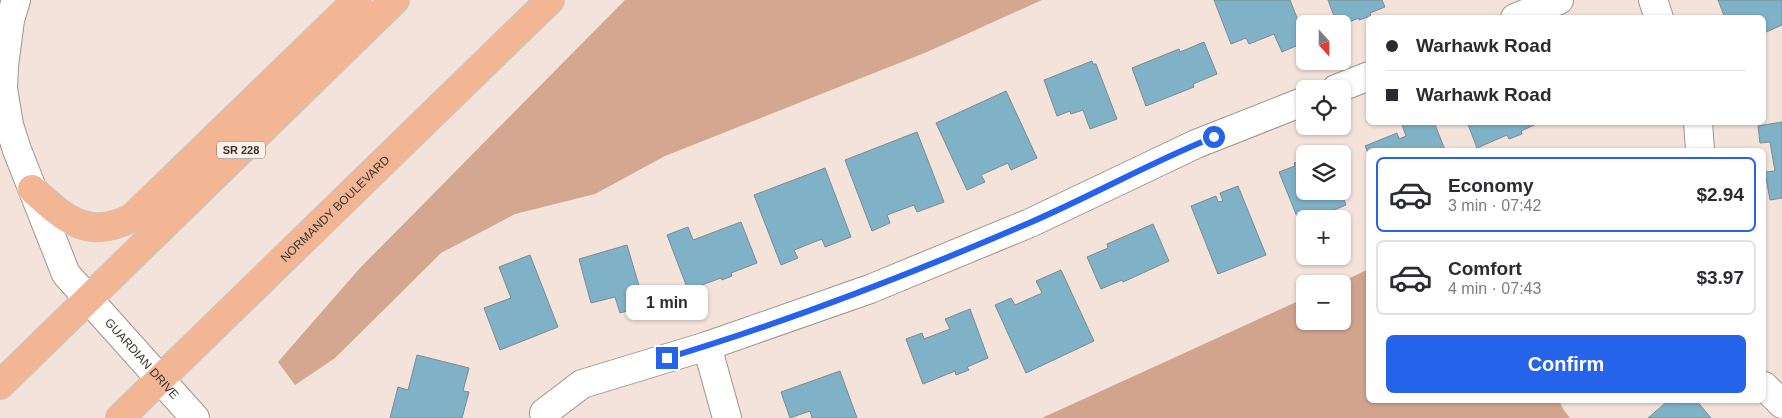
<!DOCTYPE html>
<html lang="en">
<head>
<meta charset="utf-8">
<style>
  :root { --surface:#fff; --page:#f7f7f7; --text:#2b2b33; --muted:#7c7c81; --line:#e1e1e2; --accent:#2563eb }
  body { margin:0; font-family:Helvetica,sans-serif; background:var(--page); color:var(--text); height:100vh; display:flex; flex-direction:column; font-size:19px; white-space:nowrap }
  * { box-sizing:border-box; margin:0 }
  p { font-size:16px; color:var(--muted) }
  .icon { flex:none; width:28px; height:28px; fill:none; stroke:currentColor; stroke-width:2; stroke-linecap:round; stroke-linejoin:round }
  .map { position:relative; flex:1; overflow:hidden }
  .side { position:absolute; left:1366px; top:148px; width:400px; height:255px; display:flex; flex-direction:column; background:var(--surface); border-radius:8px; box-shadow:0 1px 4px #0004 }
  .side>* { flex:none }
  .banner { position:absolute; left:1366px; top:15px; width:400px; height:110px; border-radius:8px; box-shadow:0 1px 4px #0004; display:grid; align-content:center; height:110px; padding:0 20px; background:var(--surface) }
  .needle { width:32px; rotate:159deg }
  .fabs { position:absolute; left:1296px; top:15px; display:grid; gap:10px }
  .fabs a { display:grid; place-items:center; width:55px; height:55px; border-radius:8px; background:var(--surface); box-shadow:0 1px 4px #0004; font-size:25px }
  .end { position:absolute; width:22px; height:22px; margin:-11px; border:6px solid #2563eb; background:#fff; box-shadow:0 0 0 2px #fff }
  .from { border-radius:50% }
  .bubble { position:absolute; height:35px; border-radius:8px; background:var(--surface); box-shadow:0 1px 4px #0004; font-size:16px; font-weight:700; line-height:35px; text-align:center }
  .banner b { display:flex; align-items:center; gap:18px; height:48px; font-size:19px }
  .banner b+b { border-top:1px solid var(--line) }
  .banner i { width:12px; height:12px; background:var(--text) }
  ul { padding:9px 0 0; list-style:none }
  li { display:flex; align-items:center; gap:15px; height:75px; margin:0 10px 8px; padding:0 10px; border:2px solid var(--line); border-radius:8px }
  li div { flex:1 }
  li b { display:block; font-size:19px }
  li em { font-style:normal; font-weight:700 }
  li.on { border-color:var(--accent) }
  li>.icon { width:45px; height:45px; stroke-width:1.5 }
  .action { display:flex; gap:10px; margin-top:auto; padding:10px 20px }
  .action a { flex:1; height:58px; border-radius:8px; background:var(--accent); color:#fff; font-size:20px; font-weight:700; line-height:58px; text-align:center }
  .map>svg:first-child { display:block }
  .forest { fill:#d4a790 }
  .water { fill:#d1a48e }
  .building { fill:#7fb2c7; stroke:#7b8b92 }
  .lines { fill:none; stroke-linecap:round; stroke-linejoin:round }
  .minor-casing { stroke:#a2938b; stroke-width:30 }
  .major-casing { stroke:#c8c6c5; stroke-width:30 }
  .minor { stroke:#fff; stroke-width:28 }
  .major { stroke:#f3b694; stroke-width:28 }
  .route { stroke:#2563eb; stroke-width:6 }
  .labels { text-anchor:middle; stroke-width:5; stroke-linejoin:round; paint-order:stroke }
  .shield { fill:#fef1ea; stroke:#756d68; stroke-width:1 }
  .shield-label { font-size:11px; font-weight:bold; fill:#3a3431 }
  .street-label { font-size:12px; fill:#3a3431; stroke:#fef1ea }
</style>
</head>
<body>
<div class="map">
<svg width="1782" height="418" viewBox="0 0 1782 418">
  <rect width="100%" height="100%" fill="#f3e3db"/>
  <path class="forest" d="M625 0H1042L927 52 665 156 595 194 515 214 441 253 335 358 295 385 278 362 360 268Z"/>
  <path class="water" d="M1369 269V400H1559L1563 409 1570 418H1042L1305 298V321H1342V284H1337Z"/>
  <path class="building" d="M1214 0H1290L1305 38V42L1282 52 1274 34 1249 44 1246 38 1231 44Z
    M1328 0H1382L1385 7 1370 13 1371 16 1359 20V18L1342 25 1337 24Z
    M1718 0H1782V25L1764 33V18H1725Z
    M1204 42 1217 74 1193 84 1194 87 1146 106 1132 68 1179 49 1180 52Z
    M1092 61 1093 64H1096L1117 119 1090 129 1083 110 1071 114 1070 111 1057 116 1044 80Z
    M1006 91 1037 158 1011 170 1008 163 981 175 985 182 967 190 936 123Z
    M1401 122H1434L1445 150H1369V155L1365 146 1397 133 1399 139 1406 136Z
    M1467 122H1541L1521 131 1522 134 1509 139 1507 135 1477 148Z
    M1782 122V198L1770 200 1765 172 1775 171 1770 142 1760 143 1758 126Z
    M917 132 944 202 917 212 914 205 887 215 890 223 872 231 845 160Z
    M1305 159V191H1341L1346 205 1312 219H1305V222L1300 224 1279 172 1295 166 1294 163Z
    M825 168 851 237 825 247 822 239 794 250 798 258 781 265 754 195Z
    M1238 186 1266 255 1218 274 1191 206 1216 196 1218 202 1223 201 1220 193Z
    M741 222 757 263 731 273 732 276 722 280 721 278 688 290 667 235 688 227 693 240Z
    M1153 224 1169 261 1123 282 1122 280 1101 289 1087 257 1108 248 1107 244Z
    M627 245 645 306 620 313 615 297 591 303 579 259Z
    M530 255 558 327 500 350 484 308 511 298 499 267Z
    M1061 270 1094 341 1026 373 995 305 1011 298 1015 305 1042 293 1036 281Z
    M970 309 988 358 967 367 969 370 956 375 955 371 923 384 906 339 922 333 924 339 950 329 945 319Z
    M417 355 469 368 463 391 469 392 462 418H390L398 387 408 390Z
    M840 371 857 418H812L810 411 790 418 781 392Z
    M1669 400H1696L1711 418H1648Z"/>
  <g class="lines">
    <defs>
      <g id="minor">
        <path id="s1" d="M16 0 10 20 4 66 3 88 9 125 17 150 66 274 195 418"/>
        <path d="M1653 0 1659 18"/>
        <path d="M1515 18 1559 0"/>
        <path d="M1336 89 1369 76"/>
        <path d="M1698 122 1700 150"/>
        <path d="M707 346 727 418"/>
        <path d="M1764 386 1782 404"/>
        <path d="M544 413 582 384 707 346 870 289 1030 223 1196 144 1305 101"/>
      </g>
      <g id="major">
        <path d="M32 189C64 218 88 242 133 217L357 0"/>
        <path d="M0 385 395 0"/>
        <path id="s2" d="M120 418 550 0"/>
      </g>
    </defs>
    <use href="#minor" class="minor-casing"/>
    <use href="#major" class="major-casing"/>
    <use href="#minor" class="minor"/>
    <use href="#major" class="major"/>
  </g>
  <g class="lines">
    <path class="route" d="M667 358C790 321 911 274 1029 223 1092 196 1151 162 1214 137"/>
  </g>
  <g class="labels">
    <rect class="shield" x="217" y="141.5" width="48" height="17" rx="4"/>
    <g class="shield-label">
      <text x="241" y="154">SR 228</text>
    </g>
    <g class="street-label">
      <text dy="4" stroke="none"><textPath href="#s2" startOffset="300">NORMANDY BOULEVARD</textPath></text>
      <text dy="4" stroke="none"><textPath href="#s1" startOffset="400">GUARDIAN DRIVE</textPath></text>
    </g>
  </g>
</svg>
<div class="fabs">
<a><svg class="needle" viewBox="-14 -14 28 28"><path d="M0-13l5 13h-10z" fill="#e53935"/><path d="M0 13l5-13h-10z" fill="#7c7c81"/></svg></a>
<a><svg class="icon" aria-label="locate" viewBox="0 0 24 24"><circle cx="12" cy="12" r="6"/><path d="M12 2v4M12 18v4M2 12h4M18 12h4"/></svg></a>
<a><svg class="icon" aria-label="layers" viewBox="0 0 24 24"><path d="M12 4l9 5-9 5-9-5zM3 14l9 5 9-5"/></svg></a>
<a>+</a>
<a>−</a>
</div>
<i class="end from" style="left:1214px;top:137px"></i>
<i class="end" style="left:667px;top:358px"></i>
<div class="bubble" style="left:626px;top:285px;width:82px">1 min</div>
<div class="banner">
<b><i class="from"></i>Warhawk Road</b>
<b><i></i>Warhawk Road</b>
</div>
<section class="side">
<ul>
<li class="on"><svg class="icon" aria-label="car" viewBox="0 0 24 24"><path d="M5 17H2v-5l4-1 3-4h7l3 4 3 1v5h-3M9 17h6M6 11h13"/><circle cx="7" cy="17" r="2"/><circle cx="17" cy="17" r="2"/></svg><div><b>Economy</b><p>3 min · 07:42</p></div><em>$2.94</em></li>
<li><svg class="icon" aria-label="car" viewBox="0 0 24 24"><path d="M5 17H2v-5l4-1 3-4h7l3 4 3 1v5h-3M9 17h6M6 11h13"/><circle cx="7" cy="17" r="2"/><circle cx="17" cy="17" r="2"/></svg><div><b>Comfort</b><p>4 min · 07:43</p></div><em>$3.97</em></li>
</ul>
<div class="action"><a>Confirm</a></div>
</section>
</div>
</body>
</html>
